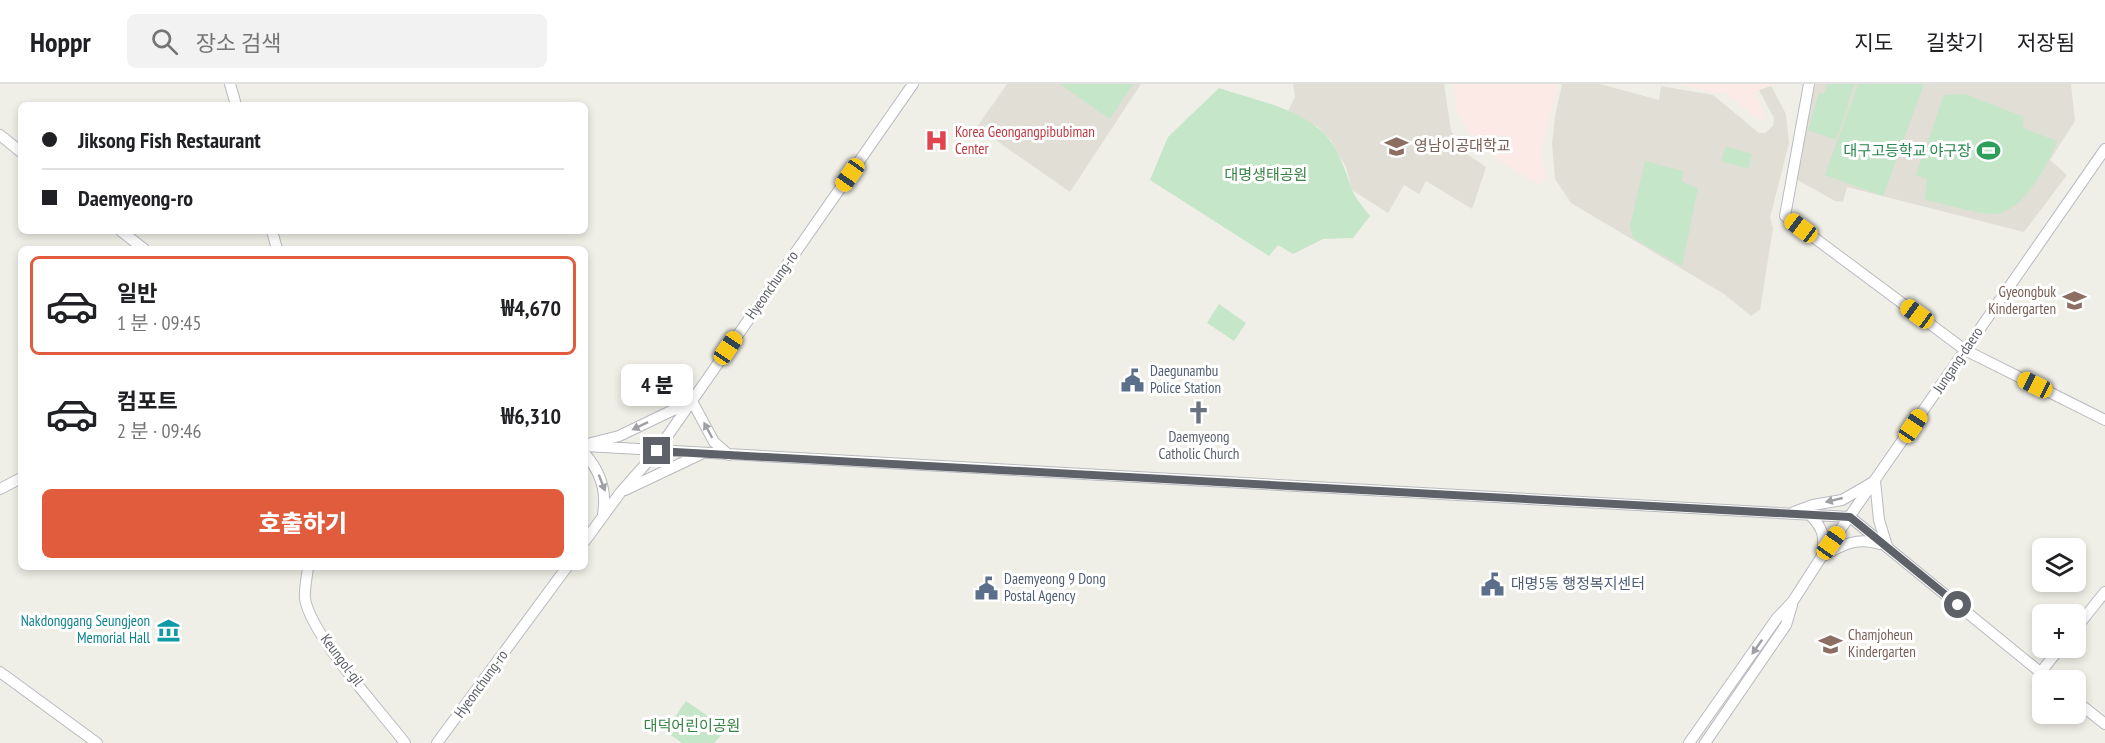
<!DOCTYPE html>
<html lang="ko">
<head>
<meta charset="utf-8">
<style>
  :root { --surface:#fff; --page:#f2f2f2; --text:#202124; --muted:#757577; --line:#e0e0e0; --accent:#e15c3c }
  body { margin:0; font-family:"PT Sans Narrow","Noto Sans KR",sans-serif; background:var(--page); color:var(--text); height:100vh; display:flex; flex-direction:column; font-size:22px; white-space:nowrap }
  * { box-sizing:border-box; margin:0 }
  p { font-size:20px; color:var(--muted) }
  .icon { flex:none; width:33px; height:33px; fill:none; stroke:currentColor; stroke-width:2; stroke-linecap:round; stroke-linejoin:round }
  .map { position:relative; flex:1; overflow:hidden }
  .panel { position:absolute; left:18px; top:162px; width:570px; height:324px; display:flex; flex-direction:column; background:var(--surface); border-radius:9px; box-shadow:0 3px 9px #0003 }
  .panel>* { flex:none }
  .guide { position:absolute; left:18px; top:18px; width:570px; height:132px; border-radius:9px; box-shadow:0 3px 9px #0003; display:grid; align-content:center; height:132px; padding:0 24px; background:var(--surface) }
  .buttons { position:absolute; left:2032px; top:454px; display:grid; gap:12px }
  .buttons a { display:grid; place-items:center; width:54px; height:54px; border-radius:9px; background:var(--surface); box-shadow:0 3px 9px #0003; font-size:30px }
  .end { position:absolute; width:27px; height:27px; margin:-14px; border:8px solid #5e6167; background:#fff; box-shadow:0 0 0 3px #fff }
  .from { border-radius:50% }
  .bubble { position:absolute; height:42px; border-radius:9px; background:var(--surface); box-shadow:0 3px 9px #0003; font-size:20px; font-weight:800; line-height:42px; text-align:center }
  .car { position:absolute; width:18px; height:36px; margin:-18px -9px; border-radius:8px; box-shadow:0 0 4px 2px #0007; background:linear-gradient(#f5c518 24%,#345 0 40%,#f5c518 0 76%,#345 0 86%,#f5c518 0) }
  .guide b { display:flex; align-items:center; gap:21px; height:57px; font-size:22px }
  .guide b+b { border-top:2px solid var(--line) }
  .guide i { width:15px; height:15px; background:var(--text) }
  ul { padding:10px 0 0; list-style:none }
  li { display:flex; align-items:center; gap:18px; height:99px; margin:0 12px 9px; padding:0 12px; border:3px solid transparent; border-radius:9px }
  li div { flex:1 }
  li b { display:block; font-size:22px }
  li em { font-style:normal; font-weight:800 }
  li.current { border-color:var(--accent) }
  li>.icon { width:54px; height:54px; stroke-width:1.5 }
  .primary-button { display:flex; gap:12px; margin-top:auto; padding:12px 24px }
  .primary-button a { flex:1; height:69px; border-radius:9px; background:var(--accent); color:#fff; font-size:24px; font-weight:800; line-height:69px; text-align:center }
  header { display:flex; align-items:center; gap:36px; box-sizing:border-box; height:84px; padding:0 30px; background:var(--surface); border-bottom:2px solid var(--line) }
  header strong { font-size:28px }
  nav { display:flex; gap:33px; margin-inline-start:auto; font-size:21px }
  .search { width:420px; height:54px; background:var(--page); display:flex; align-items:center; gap:15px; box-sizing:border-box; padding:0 21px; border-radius:9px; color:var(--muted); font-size:22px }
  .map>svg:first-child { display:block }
  .education { fill:#e0ded5 }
  .medical { fill:#fbeae5 }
  .green { fill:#c5e6c9 }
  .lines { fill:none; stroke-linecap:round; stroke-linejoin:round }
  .secondary-casing { stroke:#b8bac0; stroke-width:12 }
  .secondary { stroke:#fff; stroke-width:10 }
  .oneway { fill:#9ea0a4 }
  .route { stroke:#5e6167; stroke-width:8 }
  .labels { text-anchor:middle; stroke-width:6; stroke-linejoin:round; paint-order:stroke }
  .health-label { font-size:15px; fill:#be3a42; stroke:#fff; text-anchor:start }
  .education-label { font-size:15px; fill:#785e54; stroke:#fff; text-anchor:start }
  .leisure-label { font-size:15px; fill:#27864d; stroke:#fff; text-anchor:end }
  .park-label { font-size:15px; fill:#398345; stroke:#fff }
  .street-label { font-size:15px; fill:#5e6167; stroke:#fff }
  .service-label { font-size:15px; fill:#4e5e75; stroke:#fff; text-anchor:start }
  .worship-label { font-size:15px; fill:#5b616d; stroke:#fff }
  .culture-label { font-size:15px; fill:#0d838f; stroke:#fff; text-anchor:end }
</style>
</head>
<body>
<header>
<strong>Hoppr</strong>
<div class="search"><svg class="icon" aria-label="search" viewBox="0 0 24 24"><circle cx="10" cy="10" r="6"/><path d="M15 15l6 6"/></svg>장소 검색</div>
<nav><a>지도</a><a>길찾기</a><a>저장됨</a></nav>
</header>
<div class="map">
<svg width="2105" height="659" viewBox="0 0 2105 659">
  <rect width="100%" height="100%" fill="#f0efe7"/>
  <path class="education" d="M1007 0H1141L1070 108 977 43Z
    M1293 0H1444L1451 46 1461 66 1486 83 1472 125 1426 97 1419 110 1404 101 1388 129 1352 106 1346 83 1331 57 1318 43 1288 27 1295 13Z
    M1562 0H1600L1659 16 1661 2 1713 11 1759 49H1765L1773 42 1774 34 1759 6 1771 2 1786 30 1789 59 1770 134 1773 144 1760 226 1751 232 1724 210 1571 119 1555 95 1552 59 1555 32Z
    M1816 0H2071L2075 37 2050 76 2067 91 2024 148 1847 103 1843 118 1835 117 1794 94 1810 11Z"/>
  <path class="medical" d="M1454 0H1558L1540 71 1547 93 1545 96 1541 100 1533 97 1481 65 1465 44 1456 25Z
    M1678 0H1777L1755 7 1765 34 1759 36 1726 9 1706 8Z"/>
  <path class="green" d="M1060 0H1133L1110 35Z
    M1828 0H1855L1848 19 1845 18 1849 20 1836 56 1808 46 1819 9 1823 11Z
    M1858 0H1924L1883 112 1825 91Z
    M1219 4C1256 17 1308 25 1331 58 1342 73 1345 88 1352 105 1355 114 1364 124 1370 132L1353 154 1323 155 1293 170 1278 161 1269 172 1150 96 1168 53Z
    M1965 10 2024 33 2023 44 2057 57C2049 80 2022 128 1995 130 1981 131 1942 119 1925 116L1927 95 1916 91 1944 11Z
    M1726 62 1752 70 1748 85 1721 77Z
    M1645 77 1683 87 1682 98 1698 104 1682 182 1633 154 1630 142Z
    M1219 220 1246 239 1234 257 1207 239Z
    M686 617 727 645 714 659H682L665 647Z"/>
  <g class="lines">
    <defs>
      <path id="secondary" d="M230 0 236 21
        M1809 0 1785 132 1965 266 2105 336
        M0 51 21 68
        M121 147 144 165
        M272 147 277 165
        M591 359 619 352 692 317 714 358 729 371
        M585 362 1850 433
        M585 370C601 388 607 407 603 430
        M0 405 21 394
        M625 406 701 370
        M1794 428 1813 421 1842 416 1875 397 1879 436 1887 462
        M1810 431C1823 444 1825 452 1822 470
        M1850 433 2051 597
        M585 457 620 409 657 367 913 0
        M1825 471C1844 460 1858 453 1880 460
        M308 483C307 493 304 506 305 515 312 553 380 626 405 659
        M2076 544 2105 508
        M0 588 97 659
        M2040 589 2060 564
        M2076 617 2105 640
        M437 659 567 483
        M1689 659 1777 534 1793 517 1822 472 2105 65
        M1705 659 1786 541 1792 521"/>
    </defs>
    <use href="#secondary" class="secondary-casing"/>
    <use href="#secondary" class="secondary"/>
  </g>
  <defs><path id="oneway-solid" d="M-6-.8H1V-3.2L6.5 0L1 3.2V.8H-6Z" transform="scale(1.5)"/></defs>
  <g class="oneway">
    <use href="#oneway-solid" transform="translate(640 342) rotate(154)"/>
    <use href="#oneway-solid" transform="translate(708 346) rotate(-118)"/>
    <use href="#oneway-solid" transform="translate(602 399) rotate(69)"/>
    <use href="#oneway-solid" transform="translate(1834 416) rotate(167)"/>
    <use href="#oneway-solid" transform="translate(1757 563) rotate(125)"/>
  </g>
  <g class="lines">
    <path class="route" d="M657 367 1850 433 1958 521"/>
  </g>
  <defs>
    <symbol id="hospital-bare" viewBox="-9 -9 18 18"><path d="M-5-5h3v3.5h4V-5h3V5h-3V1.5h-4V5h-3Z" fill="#e0444e" stroke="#fff" stroke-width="2.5" paint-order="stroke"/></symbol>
    <symbol id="university-bare" viewBox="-9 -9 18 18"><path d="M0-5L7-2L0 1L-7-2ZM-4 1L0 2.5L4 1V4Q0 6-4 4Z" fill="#8d6e63" stroke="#fff" stroke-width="2.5" paint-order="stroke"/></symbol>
    <symbol id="stadium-bare" viewBox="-9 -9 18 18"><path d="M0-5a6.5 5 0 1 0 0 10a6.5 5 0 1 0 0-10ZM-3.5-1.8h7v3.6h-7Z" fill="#2e9e5b" stroke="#fff" stroke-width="2.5" paint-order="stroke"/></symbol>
    <symbol id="school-bare" viewBox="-9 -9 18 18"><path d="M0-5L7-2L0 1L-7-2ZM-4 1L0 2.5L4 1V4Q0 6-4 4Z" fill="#8d6e63" stroke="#fff" stroke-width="2.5" paint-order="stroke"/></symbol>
    <symbol id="civic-bare" viewBox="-9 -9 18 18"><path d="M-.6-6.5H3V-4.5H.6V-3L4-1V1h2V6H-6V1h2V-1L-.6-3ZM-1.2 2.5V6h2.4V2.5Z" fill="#5c6f8a" stroke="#fff" stroke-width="2.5" paint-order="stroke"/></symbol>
    <symbol id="church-bare" viewBox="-9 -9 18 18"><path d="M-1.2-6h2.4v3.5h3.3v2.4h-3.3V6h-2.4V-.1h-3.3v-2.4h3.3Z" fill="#6b7280" stroke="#fff" stroke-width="2.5" paint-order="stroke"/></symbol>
    <symbol id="museum-bare" viewBox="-9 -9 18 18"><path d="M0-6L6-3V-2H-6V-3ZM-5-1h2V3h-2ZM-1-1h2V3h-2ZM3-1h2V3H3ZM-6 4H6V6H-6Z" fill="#0f9aa8" stroke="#fff" stroke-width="2.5" paint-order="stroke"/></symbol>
  </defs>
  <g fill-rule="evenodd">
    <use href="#hospital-bare" x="920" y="40" width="33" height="33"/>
    <use href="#university-bare" x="1380" y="46" width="33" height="33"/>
    <use href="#stadium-bare" x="1972" y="50" width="33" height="33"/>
    <use href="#school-bare" x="2058" y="200" width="33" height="33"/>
    <use href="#civic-bare" x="1116" y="280" width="33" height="33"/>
    <use href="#church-bare" x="1182" y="312" width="33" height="33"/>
    <use href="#civic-bare" x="1476" y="484" width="33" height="33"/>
    <use href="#civic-bare" x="970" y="488" width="33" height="33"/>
    <use href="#museum-bare" x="152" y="530" width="33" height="33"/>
    <use href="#school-bare" x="1814" y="544" width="33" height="33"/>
  </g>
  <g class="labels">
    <g class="health-label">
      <text x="955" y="53">Korea Geongangpibubiman<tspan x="955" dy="17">Center</tspan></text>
    </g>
    <g class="education-label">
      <text x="1414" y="67">영남이공대학교</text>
      <text x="2056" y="213" text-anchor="end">Gyeongbuk<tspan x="2056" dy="17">Kindergarten</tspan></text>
      <text x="1848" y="556">Chamjoheun<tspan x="1848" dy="17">Kindergarten</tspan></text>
    </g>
    <g class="leisure-label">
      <text x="1971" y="72">대구고등학교 야구장</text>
    </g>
    <g class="park-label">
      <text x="1266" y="96">대명생태공원</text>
      <text x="692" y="647">대덕어린이공원</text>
    </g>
    <g class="street-label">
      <text transform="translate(772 201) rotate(-55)" y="5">Hyeonchung-ro</text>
      <text transform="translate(1958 276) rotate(-56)" y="5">Jungang-daero</text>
      <text transform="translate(342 576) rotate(53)" y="5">Keungol-gil</text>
      <text transform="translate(481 600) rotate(-54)" y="5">Hyeonchung-ro</text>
    </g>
    <g class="service-label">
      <text x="1150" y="292">Daegunambu<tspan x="1150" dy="17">Police Station</tspan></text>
      <text x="1004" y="500">Daemyeong 9 Dong<tspan x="1004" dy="17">Postal Agency</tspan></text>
      <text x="1511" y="505">대명5동 행정복지센터</text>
    </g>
    <g class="worship-label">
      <text x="1199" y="358">Daemyeong<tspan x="1199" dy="17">Catholic Church</tspan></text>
    </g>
    <g class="culture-label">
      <text x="150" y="542">Nakdonggang Seungjeon<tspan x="150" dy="17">Memorial Hall</tspan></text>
    </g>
  </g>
</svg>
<div class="buttons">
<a><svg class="icon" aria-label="layers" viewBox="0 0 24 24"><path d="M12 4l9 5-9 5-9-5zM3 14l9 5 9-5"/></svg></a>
<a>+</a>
<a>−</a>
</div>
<i class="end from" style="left:1958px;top:521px"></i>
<i class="end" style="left:657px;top:367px"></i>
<div class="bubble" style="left:621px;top:280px;width:72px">4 분</div>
<i class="car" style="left:850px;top:91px;rotate:215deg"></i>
<i class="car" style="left:1801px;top:144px;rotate:307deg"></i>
<i class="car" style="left:1917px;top:230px;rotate:306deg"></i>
<i class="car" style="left:728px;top:264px;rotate:34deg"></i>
<i class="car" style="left:2035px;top:301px;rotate:296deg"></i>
<i class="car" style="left:1913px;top:342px;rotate:34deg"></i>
<i class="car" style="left:1831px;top:459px;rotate:35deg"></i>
<div class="guide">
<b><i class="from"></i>Jiksong Fish Restaurant</b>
<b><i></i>Daemyeong-ro</b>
</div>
<section class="panel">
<ul>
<li class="current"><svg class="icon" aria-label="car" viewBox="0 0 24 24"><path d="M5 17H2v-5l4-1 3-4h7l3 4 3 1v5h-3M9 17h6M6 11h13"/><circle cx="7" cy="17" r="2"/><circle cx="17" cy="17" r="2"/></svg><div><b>일반</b><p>1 분 · 09:45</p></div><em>₩4,670</em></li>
<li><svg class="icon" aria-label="car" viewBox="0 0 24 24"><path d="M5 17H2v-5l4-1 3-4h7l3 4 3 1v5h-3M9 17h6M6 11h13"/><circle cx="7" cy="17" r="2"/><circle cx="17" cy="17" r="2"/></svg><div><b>컴포트</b><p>2 분 · 09:46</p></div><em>₩6,310</em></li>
</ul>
<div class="primary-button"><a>호출하기</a></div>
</section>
</div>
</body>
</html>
